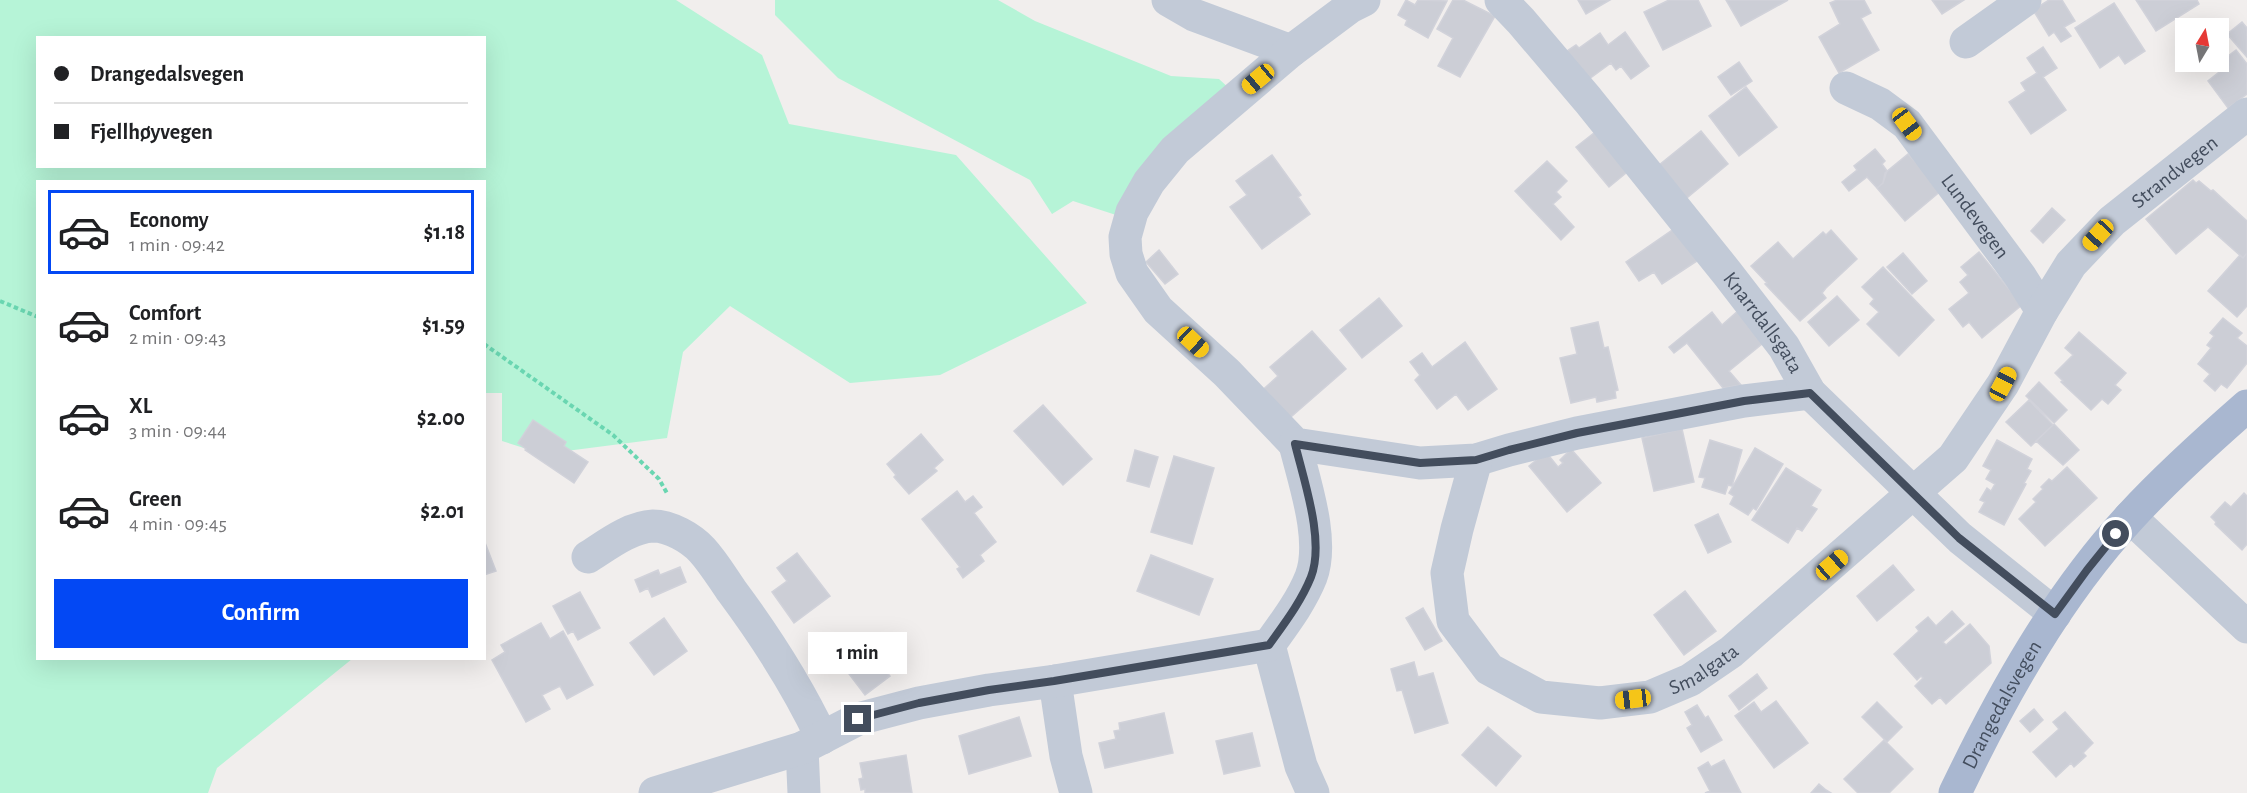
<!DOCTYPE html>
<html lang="en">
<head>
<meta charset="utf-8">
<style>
  :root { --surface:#fff; --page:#f2f2f2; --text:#202124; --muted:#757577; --line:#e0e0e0; --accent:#0348f4 }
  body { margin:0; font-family:"Alegreya Sans",sans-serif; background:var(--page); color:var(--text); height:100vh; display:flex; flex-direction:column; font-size:22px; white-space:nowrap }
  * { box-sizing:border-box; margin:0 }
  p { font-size:20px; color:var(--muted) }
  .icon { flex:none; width:33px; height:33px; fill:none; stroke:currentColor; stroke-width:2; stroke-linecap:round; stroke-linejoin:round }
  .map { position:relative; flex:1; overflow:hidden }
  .details { position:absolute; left:36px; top:180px; width:450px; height:480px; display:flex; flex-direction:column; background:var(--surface); border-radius:0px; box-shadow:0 6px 24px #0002 }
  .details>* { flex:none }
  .guide { position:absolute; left:36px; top:36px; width:450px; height:132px; border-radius:0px; box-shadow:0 6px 24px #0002; display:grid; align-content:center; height:132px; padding:0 18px; background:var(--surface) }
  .needle { width:39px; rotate:10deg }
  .controls { position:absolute; left:2175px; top:18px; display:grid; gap:12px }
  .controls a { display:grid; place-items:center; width:54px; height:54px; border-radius:0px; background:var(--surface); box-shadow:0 6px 24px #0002; font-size:30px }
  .end { position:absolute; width:27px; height:27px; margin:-14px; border:8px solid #434d5d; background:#fff; box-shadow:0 0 0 3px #fff }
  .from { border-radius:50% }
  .bubble { position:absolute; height:42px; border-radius:0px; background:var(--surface); box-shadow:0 6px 24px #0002; font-size:20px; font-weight:700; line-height:42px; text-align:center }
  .car { position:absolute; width:18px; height:36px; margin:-18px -9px; border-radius:8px; box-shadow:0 0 4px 2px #0007; background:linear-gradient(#f5c518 24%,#345 0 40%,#f5c518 0 76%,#345 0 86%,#f5c518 0) }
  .guide b { display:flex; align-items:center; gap:21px; height:57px; font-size:22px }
  .guide b+b { border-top:2px solid var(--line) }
  .guide i { width:15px; height:15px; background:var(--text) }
  ul { padding:10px 0 0; list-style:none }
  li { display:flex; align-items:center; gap:18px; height:84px; margin:0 12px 9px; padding:0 6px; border:3px solid transparent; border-radius:0px }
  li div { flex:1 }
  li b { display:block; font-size:22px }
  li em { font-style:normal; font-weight:700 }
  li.active { border-color:var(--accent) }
  li>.icon { width:54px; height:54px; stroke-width:1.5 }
  .button { display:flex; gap:12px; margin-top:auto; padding:12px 18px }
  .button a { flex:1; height:69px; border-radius:0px; background:var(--accent); color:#fff; font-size:24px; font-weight:700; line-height:69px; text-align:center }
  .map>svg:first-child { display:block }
  .green { fill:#b6f4d7; fill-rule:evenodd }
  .building { fill:#ccced6; stroke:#d1d2da; stroke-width:1.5 }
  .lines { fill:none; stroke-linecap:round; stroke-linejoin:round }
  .path { stroke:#6ad6b1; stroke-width:4; stroke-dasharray:4.5 3; stroke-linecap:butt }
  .minor { stroke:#c2cad7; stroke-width:33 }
  .major { stroke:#a9b7d0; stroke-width:33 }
  .route { stroke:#434d5d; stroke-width:8 }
  .labels { text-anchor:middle; stroke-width:4.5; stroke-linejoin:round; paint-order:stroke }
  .street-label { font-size:21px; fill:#434d5d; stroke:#fff }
</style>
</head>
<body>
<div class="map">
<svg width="2247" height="793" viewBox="0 0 2247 793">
  <rect width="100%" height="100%" fill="#f1eeed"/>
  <path class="green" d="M0 0H676L762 55 789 124 956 155 1087 303 940 375 850 383 730 306 683 352 667 438 543 454 502 441V393H485L484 182H38V658L352 659 217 768 208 793H0ZM38 38H484V166H38Z
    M775 0H998L1035 21 1171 76 1219 79 1231 90 1116 215 1073 201 1052 214 1030 180 838 78 775 15Z"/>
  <path class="building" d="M1406 0 1415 5 1418 0 1447 1 1428 38 1405 25 1407 20 1398 15Z
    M1453 0H1463L1495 16 1460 77 1438 66 1453 38 1437 29Z
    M1578 0H1610L1586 14Z
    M1669 0H1698L1711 26 1663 50 1644 12Z
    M1726 0H1788L1741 26Z
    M1837 0H1864L1871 13 1861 18 1879 50 1839 73 1819 37 1840 24 1830 3Z
    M1932 0H1964L1942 14Z
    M2049 0H2062L2075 21 2064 27 2071 36 2061 42 2054 32 2049 36 2033 10Z
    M2136 0H2197L2199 4 2156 31Z
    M2114 3 2145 51 2125 64 2119 55 2100 68 2075 28Z
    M2242 22 2247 28V57L2227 34Z
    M1625 32 1649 66 1631 79 1621 66 1616 70 1611 63 1585 82 1564 53 1576 45 1579 48 1600 33 1608 45Z
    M2043 47 2057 68 2043 77 2066 110 2031 134 2009 102 2026 91 2021 83 2037 73 2027 58Z
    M2236 50 2247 64V94L2228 108 2208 81 2223 69 2219 63Z
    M1739 62 1752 81 1731 95 1718 77Z
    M1746 87 1777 127 1739 156 1709 116Z
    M1599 129 1631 169 1609 187 1576 147Z
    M1701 131 1728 164 1682 202 1654 169Z
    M1875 149 1885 161 1882 164 1887 171 1883 183 1877 188 1867 177 1849 191 1842 182 1857 170 1854 166Z
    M1908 154 1942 190 1905 221 1877 188 1883 183 1885 173Z
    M1272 155 1301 195 1298 197 1310 214 1262 249 1230 207 1247 195 1236 181Z
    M1547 161 1567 181 1556 192 1561 197 1553 204 1574 227 1561 240 1515 191Z
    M2193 180 2196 183 2199 181 2211 191 2213 190 2247 221V253L2243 258 2208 227 2176 254 2146 219Z
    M2052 208 2065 220 2043 243 2031 231Z
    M1678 226 1700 259 1662 284 1654 272 1639 281 1626 262Z
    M1831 230 1857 259 1826 288 1822 293 1826 298 1800 321 1765 284 1767 283 1751 266 1778 242 1793 259 1823 232 1826 235Z
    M1159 250 1178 274 1165 284 1146 262Z
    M1979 252 2022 305 1982 338 1969 322 1963 327 1949 309 1969 293 1960 282 1968 275 1961 267Z
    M1903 253 1927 281 1912 294 1887 267Z
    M2247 253V306L2237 317 2208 291 2240 255 2243 258Z
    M1883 267 1934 320 1899 356 1867 324 1879 312 1870 304 1874 299 1862 287Z
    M1837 296 1859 320 1829 346 1808 322Z
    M1379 298 1402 326 1362 358 1340 330Z
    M1740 309 1767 340 1729 371 1741 385 1723 388 1687 343 1674 353 1669 347 1712 312 1722 325Z
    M2223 318 2242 333 2237 338 2247 346V363L2227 388 2221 384 2215 391 2204 381 2210 374 2198 364 2211 348 2207 345 2214 336 2210 333Z
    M1598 322 1604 348 1608 347 1618 390 1615 391 1616 398 1597 402 1596 397 1571 403 1560 358 1577 354 1571 328Z
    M1312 331 1346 369 1284 423 1258 394 1278 376 1270 367Z
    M2079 332 2126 373 2115 385 2121 390 2108 404 2102 399 2091 410 2061 382 2063 381 2055 373 2073 355 2065 348Z
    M1465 342 1497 389 1468 410 1456 394 1437 409 1415 380 1420 375 1410 362 1422 353 1432 367Z
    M2039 382 2067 410 2054 423 2026 396Z
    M2029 400 2053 425 2031 446 2006 422Z
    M1043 405 1092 459 1063 485 1014 431Z
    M533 420 566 442 564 446 588 462 574 483 525 450 526 449 518 443Z
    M2054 424 2079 450 2063 465 2036 441Z
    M1682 429 1694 482 1654 491 1642 438Z
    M921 434 943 460 934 468 937 471 909 494 894 477 896 475 887 464Z
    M1710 440 1742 450 1732 486 1728 485 1725 494 1702 487 1705 478 1699 477Z
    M1997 440 2032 459 2027 469 2031 471 2024 483 2026 484 2004 525 1979 512 1985 502 1980 500 1987 488 1991 491 1995 484 1986 479 1991 470 1983 466Z
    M1755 448 1783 464 1756 510 1753 508 1748 515 1730 504 1734 496 1729 493Z
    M1571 449 1601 483 1567 512 1529 466 1546 452 1558 467 1563 463 1560 460Z
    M1135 450 1158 457 1149 487 1127 481Z
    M1174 456 1214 468 1192 544 1151 532Z
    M2067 467 2097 498 2045 546 2019 519 2036 502 2033 499 2043 489 2041 487 2049 479 2052 481Z
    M1786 468 1821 490 1811 506 1817 509 1802 531 1797 528 1788 543 1752 520Z
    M957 491 965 502 973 496 982 507 974 513 996 542 980 555 984 561 963 578 957 569 960 567 922 519Z
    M2244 493 2247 496V544L2242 550 2215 524 2216 522 2211 517 2225 502 2231 507Z
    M1718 514 1731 542 1708 553 1695 525Z
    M484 540 496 571 484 575Z
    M797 553 830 596 794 623 772 592 787 581 777 568Z
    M1151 555 1213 579 1199 615 1137 591Z
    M1893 565 1914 590 1877 621 1857 596Z
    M680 567 686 582 652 597 648 588 640 592 635 580 658 570 660 575Z
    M1685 591 1716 631 1684 655 1654 615Z
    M580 592 600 628 578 640 573 631 568 634 553 606Z
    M1423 608 1442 641 1425 650 1406 618Z
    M1952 611 1964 624 1943 642 1946 645 1970 624 1989 646 1991 663 1946 704 1940 697 1932 704 1915 686 1923 678 1921 676 1917 680 1894 654 1919 631 1916 627 1928 617 1936 626Z
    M664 618 687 651 654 675 630 643Z
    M541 623 550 639 563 631 593 685 567 699 560 686 542 695 550 709 526 722 492 660 505 652 501 645Z
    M874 656 890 676 865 695 849 674Z
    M1414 662 1418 677 1433 673 1448 723 1415 733 1402 690 1397 691 1391 669Z
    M1757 674 1767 688 1739 710 1729 696Z
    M1776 701 1808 743 1774 768 1735 716 1754 702 1761 712Z
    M1877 702 1902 727 1887 742 1862 717Z
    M1697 705 1705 718 1708 716 1722 740 1701 752 1687 728 1692 725 1685 712Z
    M2034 709 2043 720 2030 732 2020 721Z
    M2065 712 2093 743 2083 753 2086 756 2074 767 2071 763 2056 777 2033 752 2059 729 2053 722Z
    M1164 713 1173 753 1105 768 1099 743 1116 739 1114 731 1120 730 1119 723Z
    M1019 717 1031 756 969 774 959 736Z
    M1488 727 1521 756 1496 786 1462 755Z
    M1252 733 1260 766 1224 774 1216 741Z
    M1884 740 1913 769 1889 793H1858L1844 779Z
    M906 755 912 793H865V789L861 790 859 779 863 778 860 763Z
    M1724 760 1741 793H1705L1710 791 1698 768 1708 762 1711 767Z
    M1819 784 1826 790 1831 793H1811Z"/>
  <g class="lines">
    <path class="path" d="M0 301 38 317
      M484 344 613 435 659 479 668 495"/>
    <g class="minor">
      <path d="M1168 0 1194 15 1291 51"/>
      <path d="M1364 0 1350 7 1291 51 1175 150 1149 182 1132 212 1125 237 1126 254 1132 273 1158 310 1227 373 1295 444 1420 463 1476 460 1509 450 1577 433 1744 401 1810 393"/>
      <path id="s1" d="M1501 0 1521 21 1588 100 1727 273 1784 347 1810 393 1960 538 2055 614"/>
      <path d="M1966 42 2025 0"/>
      <path id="s2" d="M1846 88 1880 104 1907 124 2020 276 2042 311"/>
      <path d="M1295 444C1304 481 1325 540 1311 577 1301 602 1284 624 1269 645L1301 766 1313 793"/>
      <path id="s3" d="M1476 460 1457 529 1447 573 1453 621 1489 669 1541 697 1600 703 1650 697 1690 680 1731 652 1953 458 2003 384 2042 311 2071 264 2112 221 2247 114"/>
      <path d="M2130 517 2247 627"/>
      <path d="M588 557C607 545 630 527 653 526 670 526 691 538 702 550 713 562 722 577 731 590 766 637 797 685 822 738"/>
      <path d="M1055 681 1066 756 1076 793"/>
      <path d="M802 748 804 793"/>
      <path d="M655 793 802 748 858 719 919 703 989 690 1055 681 1269 645"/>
    </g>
    <path class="major" id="s4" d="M1955 793C2002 695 2057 596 2131 516 2167 477 2207 441 2247 406"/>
  </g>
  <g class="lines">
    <path class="route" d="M858 719 919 703 989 690 1054 681 1269 645C1284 624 1301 602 1311 577 1325 541 1304 481 1295 444L1420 463 1476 460 1509 450 1577 433 1744 401 1810 393 1959 538 2055 614 2087 570 2116 534"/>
  </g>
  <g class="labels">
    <g class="street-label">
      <text dy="7" stroke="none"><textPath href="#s3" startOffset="1148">Strandvegen</textPath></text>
      <text dy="7" stroke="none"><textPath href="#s2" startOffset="186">Lundevegen</textPath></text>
      <text dy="7" stroke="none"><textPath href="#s1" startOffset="416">Knarrdallsgata</textPath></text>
      <text dy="7" stroke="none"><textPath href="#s3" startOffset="454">Smalgata</textPath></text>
      <text dy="7" stroke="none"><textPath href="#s4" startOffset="100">Drangedalsvegen</textPath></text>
    </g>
  </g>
</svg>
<div class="controls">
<a><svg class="needle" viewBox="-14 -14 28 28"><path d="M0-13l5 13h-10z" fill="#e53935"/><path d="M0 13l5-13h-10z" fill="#757577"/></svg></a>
</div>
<i class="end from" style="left:2116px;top:534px"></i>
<i class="end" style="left:858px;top:719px"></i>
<div class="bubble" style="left:808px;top:632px;width:99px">1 min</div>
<i class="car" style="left:1258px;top:79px;rotate:230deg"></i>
<i class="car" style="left:1907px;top:124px;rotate:143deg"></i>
<i class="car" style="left:2098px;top:235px;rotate:223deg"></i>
<i class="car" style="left:1193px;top:342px;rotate:133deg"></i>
<i class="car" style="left:2003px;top:384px;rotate:28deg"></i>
<i class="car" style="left:1832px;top:565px;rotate:49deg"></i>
<i class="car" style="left:1633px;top:699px;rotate:263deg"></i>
<div class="guide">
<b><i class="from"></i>Drangedalsvegen</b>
<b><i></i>Fjellhøyvegen</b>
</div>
<section class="details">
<ul>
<li class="active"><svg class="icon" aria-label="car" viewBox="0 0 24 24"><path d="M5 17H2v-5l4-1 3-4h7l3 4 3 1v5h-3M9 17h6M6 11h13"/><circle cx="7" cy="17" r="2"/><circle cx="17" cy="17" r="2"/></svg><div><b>Economy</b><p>1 min · 09:42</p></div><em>$1.18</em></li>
<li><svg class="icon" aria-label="car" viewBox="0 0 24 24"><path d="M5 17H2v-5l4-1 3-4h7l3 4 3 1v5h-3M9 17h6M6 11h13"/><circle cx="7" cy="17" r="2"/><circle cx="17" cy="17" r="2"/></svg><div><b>Comfort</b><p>2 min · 09:43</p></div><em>$1.59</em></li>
<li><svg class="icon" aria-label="car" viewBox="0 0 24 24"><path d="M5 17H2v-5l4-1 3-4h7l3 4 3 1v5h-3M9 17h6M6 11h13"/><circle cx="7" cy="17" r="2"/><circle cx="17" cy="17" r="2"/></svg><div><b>XL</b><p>3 min · 09:44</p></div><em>$2.00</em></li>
<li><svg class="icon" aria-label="car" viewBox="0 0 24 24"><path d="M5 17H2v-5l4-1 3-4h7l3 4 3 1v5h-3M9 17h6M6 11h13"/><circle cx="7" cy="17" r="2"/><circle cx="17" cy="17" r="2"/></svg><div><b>Green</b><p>4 min · 09:45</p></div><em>$2.01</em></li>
</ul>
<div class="button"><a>Confirm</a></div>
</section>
</div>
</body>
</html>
